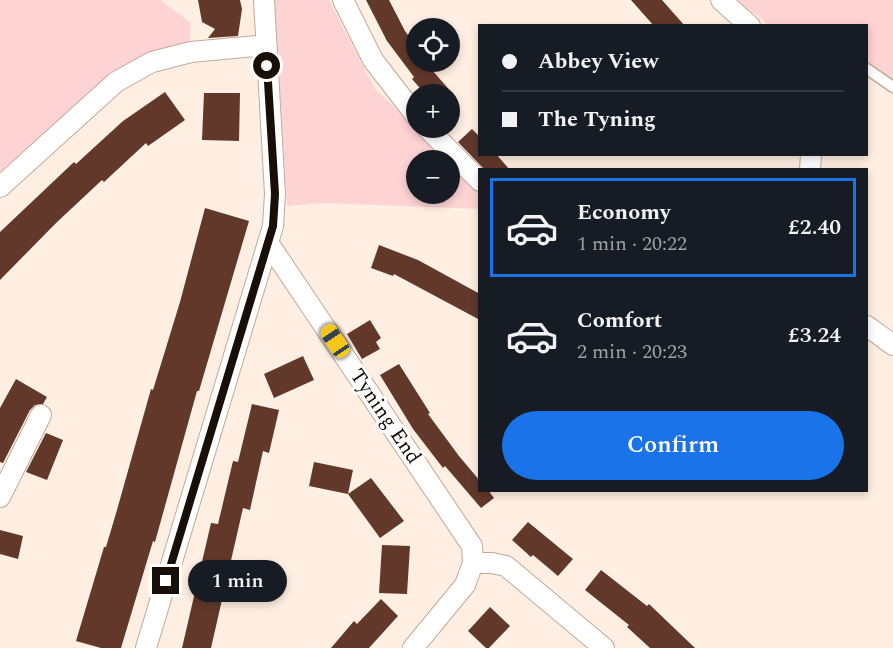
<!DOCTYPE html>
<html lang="en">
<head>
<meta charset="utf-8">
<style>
  :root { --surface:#171b24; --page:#242831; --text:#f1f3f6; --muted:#9ea1a6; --line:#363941; --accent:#1a73e8 }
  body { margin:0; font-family:Spectral,serif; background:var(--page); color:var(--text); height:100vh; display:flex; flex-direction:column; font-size:22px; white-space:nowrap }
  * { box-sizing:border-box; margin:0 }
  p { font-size:20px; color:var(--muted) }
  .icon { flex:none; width:33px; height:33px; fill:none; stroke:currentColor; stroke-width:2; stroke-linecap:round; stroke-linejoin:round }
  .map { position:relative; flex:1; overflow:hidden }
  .drawer { position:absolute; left:478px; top:168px; width:390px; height:324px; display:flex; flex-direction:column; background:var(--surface); border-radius:0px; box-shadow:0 3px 9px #0003 }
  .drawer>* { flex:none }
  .top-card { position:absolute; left:478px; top:24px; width:390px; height:132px; border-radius:0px; box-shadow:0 3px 9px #0003; display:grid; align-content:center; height:132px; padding:0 24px; background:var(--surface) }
  .tools { position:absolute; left:406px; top:18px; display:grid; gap:12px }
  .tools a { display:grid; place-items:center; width:54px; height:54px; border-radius:50%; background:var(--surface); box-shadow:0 3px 9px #0003; font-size:30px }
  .end { position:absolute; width:27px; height:27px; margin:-14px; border:8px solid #180f08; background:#fff; box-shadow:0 0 0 3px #fff }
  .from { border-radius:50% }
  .bubble { position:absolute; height:42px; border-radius:21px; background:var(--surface); box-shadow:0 3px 9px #0003; font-size:20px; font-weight:600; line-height:42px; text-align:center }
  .car { position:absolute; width:18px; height:36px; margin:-18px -9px; border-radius:8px; box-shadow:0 0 4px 2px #0007; background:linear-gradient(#f5c518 24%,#345 0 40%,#f5c518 0 76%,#345 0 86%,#f5c518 0) }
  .top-card b { display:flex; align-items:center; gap:21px; height:57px; font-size:22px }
  .top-card b+b { border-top:2px solid var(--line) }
  .top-card i { width:15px; height:15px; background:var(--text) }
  ul { padding:10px 0 0; list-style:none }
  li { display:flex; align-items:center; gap:18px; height:99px; margin:0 12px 9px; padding:0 12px; border:3px solid transparent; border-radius:0px }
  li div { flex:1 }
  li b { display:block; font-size:22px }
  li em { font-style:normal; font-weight:600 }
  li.selected { border-color:var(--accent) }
  li>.icon { width:54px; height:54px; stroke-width:1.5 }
  .cta { display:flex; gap:12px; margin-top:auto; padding:12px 24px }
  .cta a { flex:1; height:69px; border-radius:36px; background:var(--accent); color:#fff; font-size:24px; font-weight:600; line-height:69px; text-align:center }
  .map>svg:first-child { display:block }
  .green { fill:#fdd3d4 }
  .building { fill:#61382a }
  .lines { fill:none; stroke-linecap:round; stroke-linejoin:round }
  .service-casing { stroke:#c3a995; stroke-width:13 }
  .minor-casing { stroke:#c3a995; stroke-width:22 }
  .service { stroke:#fff; stroke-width:10 }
  .minor { stroke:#fff; stroke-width:20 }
  .route { stroke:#180f08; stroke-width:8 }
  .labels { text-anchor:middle; stroke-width:6; stroke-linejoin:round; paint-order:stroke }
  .street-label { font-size:21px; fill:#180f08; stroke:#fff }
</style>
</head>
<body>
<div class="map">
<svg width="893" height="648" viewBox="0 0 893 648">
  <rect width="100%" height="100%" fill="#ffefe2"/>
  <path class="green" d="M0 0H160L191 23 189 43 95 88 0 173Z
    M274 0H329L375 89 450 160H417V194H450V161L480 190V209L324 203 287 206Z
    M737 0H893V79L867 62V26L769 25Z"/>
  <path class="building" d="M198 0H240L242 9 238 36 208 38 215 29 202 22Z
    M366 0H389L405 31 417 47V62H425L453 94H425L412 79 414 77 387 41Z
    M631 0H662L685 26H654Z
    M165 92 185 120 148 146 146 143 104 182 102 180 56 223 0 280V232L74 162 76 164 123 121Z
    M204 93H240L239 141 202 140Z
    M472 129 480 137V154H496L510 170H485L458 142Z
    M205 208 249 221 199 391H197L155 542 153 541 121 648H101L76 641 104 547H106L117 510 151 389 153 390 180 302Z
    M379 245 418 260 480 294V320L394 274 393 276 371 268Z
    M370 320 381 338 376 342 380 349 362 359 347 334Z
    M303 356 314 380 274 398 264 374Z
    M399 364 430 413 428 414 459 456 480 481V490H488L494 498 481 508 445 466 443 468 413 429 380 375Z
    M16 379 47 397 43 404 35 405 30 410 3 463 0 462V408Z
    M252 404 279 410 269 453 263 451 250 510 243 508 211 648H182L211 523 218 524 233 461 238 462Z
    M46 433 63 440 47 480 26 472Z
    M314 462 353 470 348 494 309 486Z
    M371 478 404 521 380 538 348 494Z
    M528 522 573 559 558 576 533 555 531 557 512 540Z
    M0 530 23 536 18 559 0 554Z
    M382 545 410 546 407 594 379 593Z
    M601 570 647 606 649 604 695 648H650L627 627 629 625 585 590Z
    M381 599 398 616 369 648H331L354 621 357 624Z
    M490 607 510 626 489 648H486L468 631Z"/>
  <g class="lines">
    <defs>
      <path id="service" d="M867 69 893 87"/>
      <path id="minor" d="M343 0 373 60 417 117
        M721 0 750 26
        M427 128 480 181
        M810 170 811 154
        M0 187 116 82 152 62 191 52 266 45
        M269 244 472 546 473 563 465 585 413 648
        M867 326 893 345
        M0 497 41 415
        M473 563H492L506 566 604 648
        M146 648 273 226 275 194 264 0"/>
    </defs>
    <use href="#service" class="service-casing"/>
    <use href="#minor" class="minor-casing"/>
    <use href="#service" class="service"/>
    <use href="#minor" class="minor"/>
  </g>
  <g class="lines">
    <path class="route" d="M166 581 273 226 275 194 267 66"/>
  </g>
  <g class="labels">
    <g class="street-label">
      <text transform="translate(386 416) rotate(56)" y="7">Tyning End</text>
    </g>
  </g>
</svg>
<div class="tools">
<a><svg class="icon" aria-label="locate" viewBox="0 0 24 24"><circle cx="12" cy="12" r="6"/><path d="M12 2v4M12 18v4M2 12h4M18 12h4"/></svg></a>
<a>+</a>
<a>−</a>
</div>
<i class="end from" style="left:267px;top:66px"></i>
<i class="end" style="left:166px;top:581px"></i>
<div class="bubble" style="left:188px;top:560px;width:99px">1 min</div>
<i class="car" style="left:335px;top:341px;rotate:326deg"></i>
<div class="top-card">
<b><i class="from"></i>Abbey View</b>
<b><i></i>The Tyning</b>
</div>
<section class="drawer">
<ul>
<li class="selected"><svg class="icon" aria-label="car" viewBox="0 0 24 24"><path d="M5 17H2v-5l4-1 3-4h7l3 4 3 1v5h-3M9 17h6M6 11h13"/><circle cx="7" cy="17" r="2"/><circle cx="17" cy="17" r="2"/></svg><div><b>Economy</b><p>1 min · 20:22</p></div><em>£2.40</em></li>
<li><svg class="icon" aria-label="car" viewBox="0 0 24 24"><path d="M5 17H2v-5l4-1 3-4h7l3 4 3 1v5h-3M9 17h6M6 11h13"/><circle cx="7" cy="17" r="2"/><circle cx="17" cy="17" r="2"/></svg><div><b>Comfort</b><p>2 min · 20:23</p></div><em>£3.24</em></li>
</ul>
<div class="cta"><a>Confirm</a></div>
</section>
</div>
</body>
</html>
